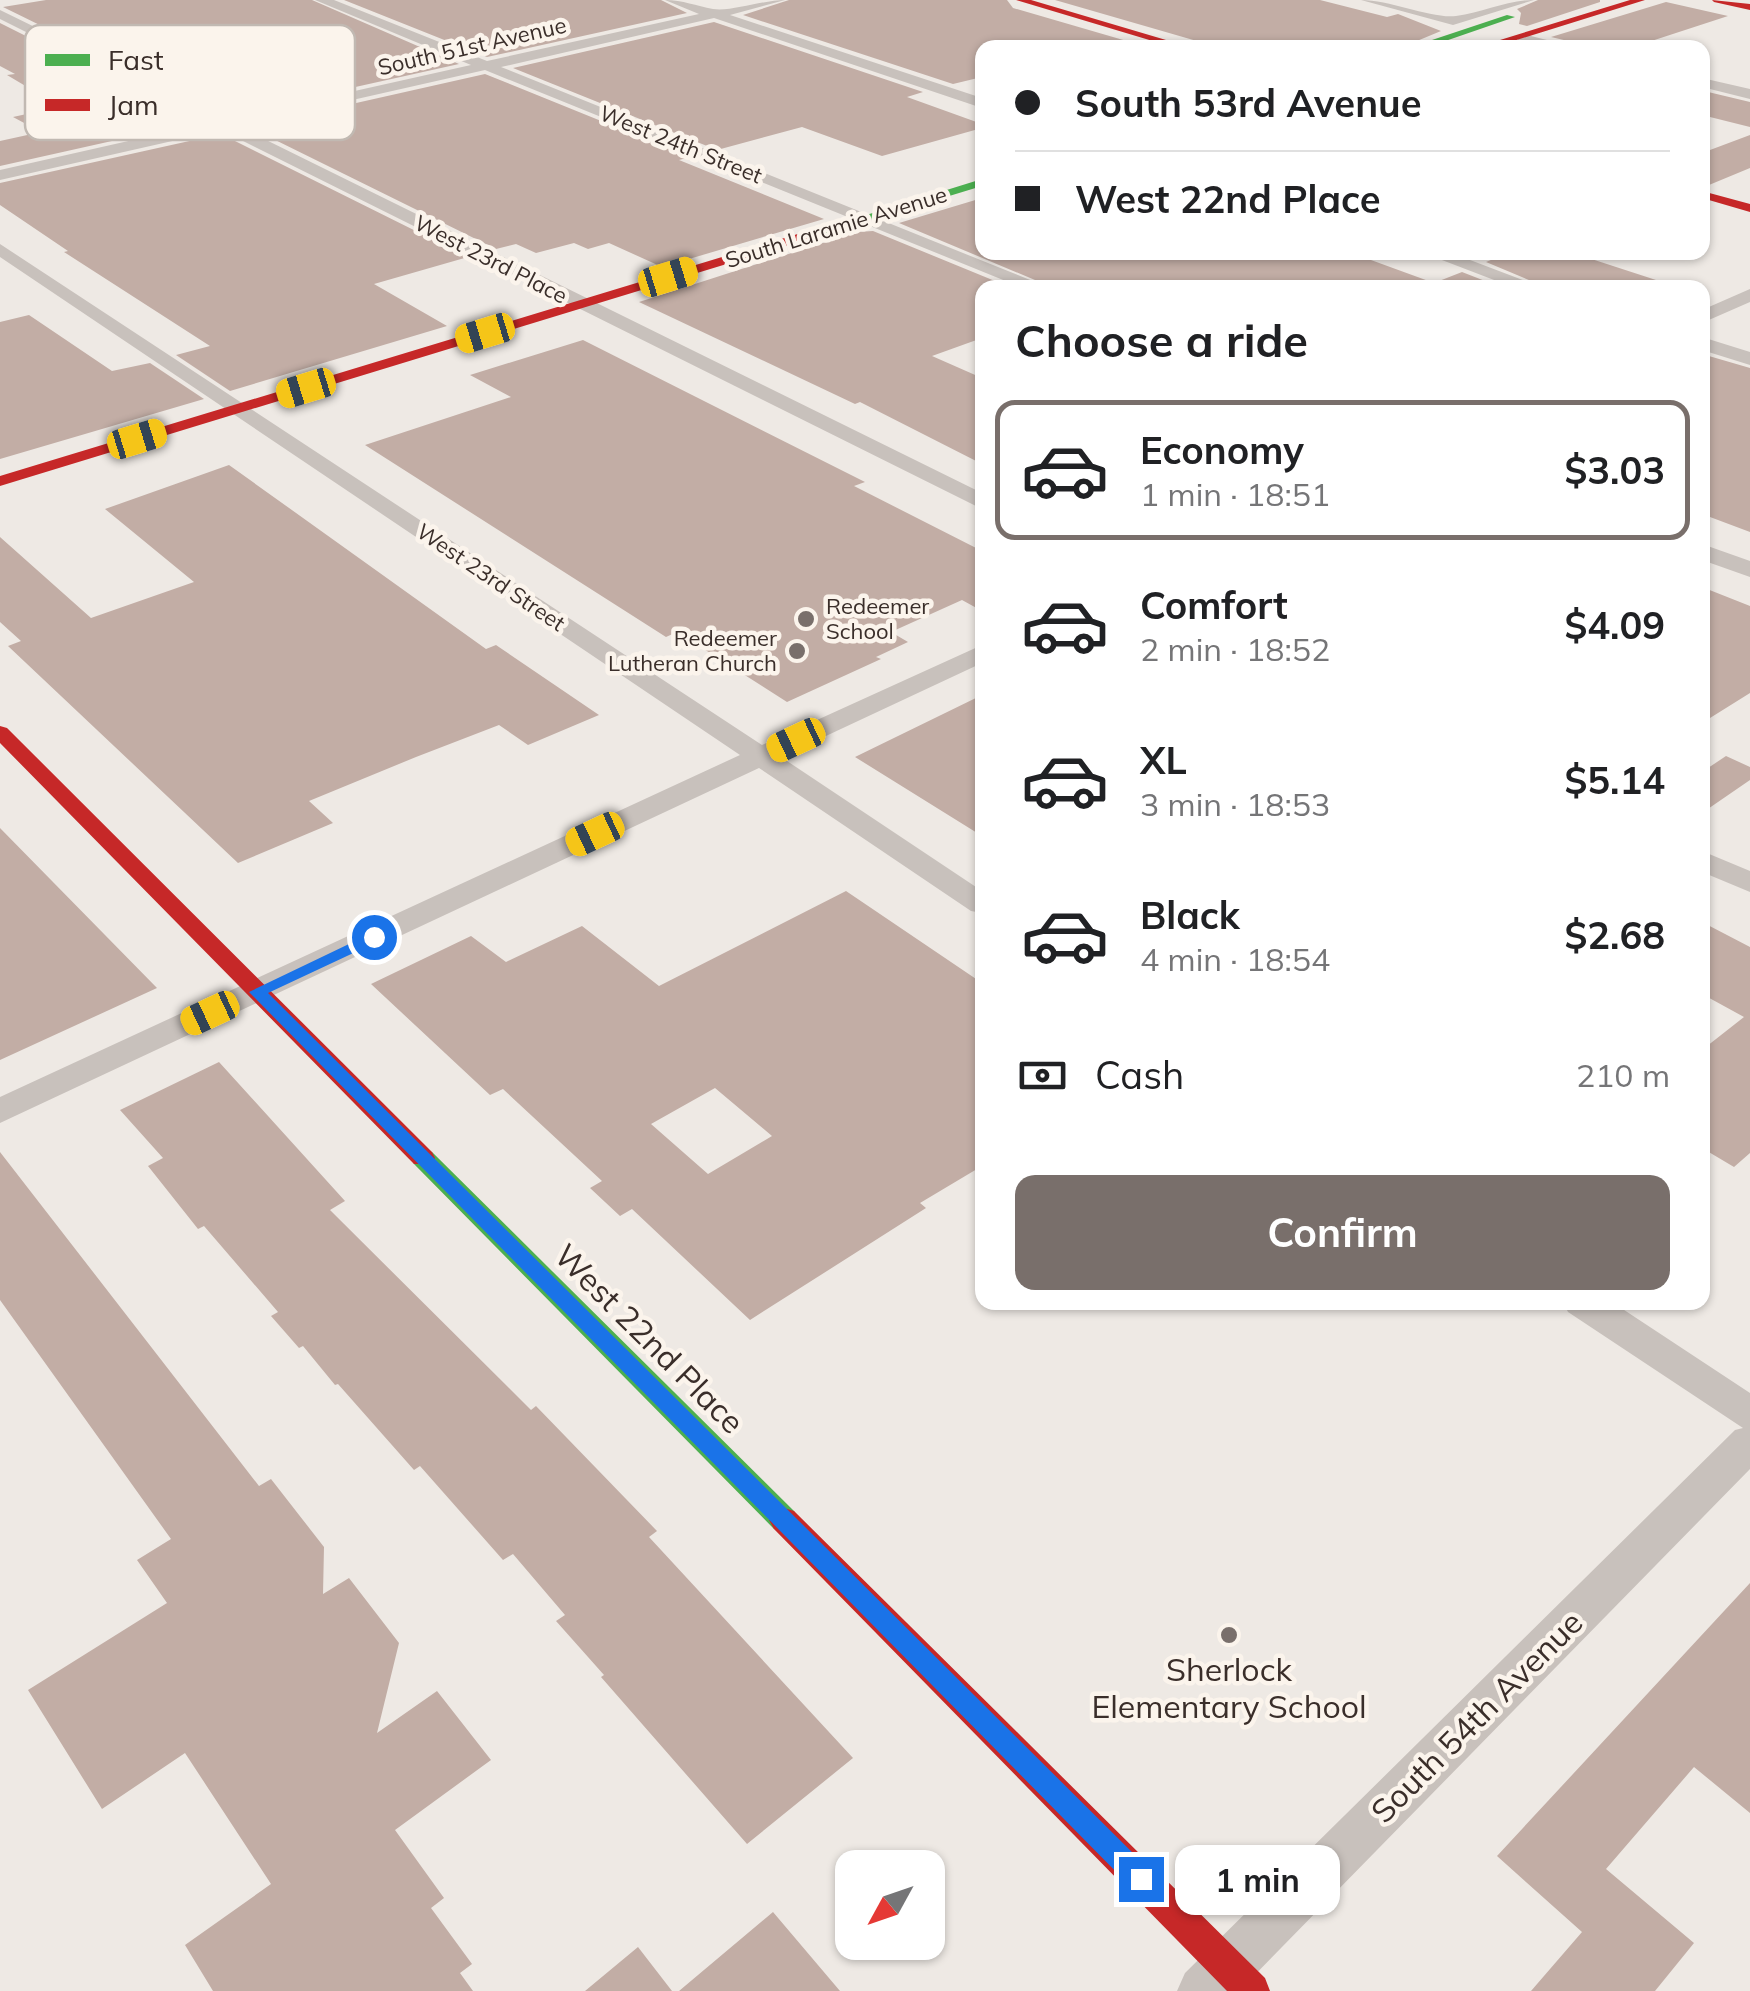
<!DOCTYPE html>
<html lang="en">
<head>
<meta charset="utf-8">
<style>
  :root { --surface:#fff; --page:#f2f2f2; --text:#202124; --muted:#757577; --line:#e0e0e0; --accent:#796f6b }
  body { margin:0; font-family:Mulish,sans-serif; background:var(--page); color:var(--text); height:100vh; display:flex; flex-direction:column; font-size:38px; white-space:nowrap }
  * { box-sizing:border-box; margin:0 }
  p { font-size:32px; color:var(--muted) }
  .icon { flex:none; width:55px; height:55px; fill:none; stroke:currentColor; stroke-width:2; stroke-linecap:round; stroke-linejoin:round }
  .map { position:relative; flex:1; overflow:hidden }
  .panel { position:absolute; left:975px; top:280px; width:735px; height:1030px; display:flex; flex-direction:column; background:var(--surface); border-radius:20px; box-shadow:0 2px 8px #0004 }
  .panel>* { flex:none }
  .guide { position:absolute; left:975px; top:40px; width:735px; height:220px; border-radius:20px; box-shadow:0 2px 8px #0004; display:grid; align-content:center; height:220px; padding:0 40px; background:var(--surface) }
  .needle { width:65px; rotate:230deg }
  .tools { position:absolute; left:835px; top:1850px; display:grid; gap:20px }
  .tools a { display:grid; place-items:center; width:110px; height:110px; border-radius:20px; background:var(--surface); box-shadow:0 2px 8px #0004; font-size:50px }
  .end { position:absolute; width:45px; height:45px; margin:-22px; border:12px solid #1a73e8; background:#fff; box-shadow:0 0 0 5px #fff }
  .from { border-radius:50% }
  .bubble { position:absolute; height:70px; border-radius:20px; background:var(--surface); box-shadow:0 2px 8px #0004; font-size:32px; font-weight:700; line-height:70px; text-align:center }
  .car { position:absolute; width:30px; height:60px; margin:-30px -15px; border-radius:12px; box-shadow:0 0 8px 2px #0007; background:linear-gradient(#f5c518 24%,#345 0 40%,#f5c518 0 76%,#345 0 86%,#f5c518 0) }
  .guide b { display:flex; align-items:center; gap:35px; height:95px; font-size:38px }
  .guide b+b { border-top:2px solid var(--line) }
  .guide i { width:25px; height:25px; background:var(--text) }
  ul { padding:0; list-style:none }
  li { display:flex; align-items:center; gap:30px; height:140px; margin:0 20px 15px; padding:0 20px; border:5px solid transparent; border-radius:20px }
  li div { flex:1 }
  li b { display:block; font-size:38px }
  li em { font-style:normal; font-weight:700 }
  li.current { border-color:var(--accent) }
  li>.icon { width:90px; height:90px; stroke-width:1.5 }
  h2 { padding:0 40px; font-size:45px; line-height:120px }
  .pay { display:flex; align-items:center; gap:25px; height:110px; padding:0 40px; font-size:38px }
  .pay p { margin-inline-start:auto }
  .button { display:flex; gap:20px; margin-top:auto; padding:20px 40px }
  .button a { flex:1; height:115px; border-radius:20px; background:var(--accent); color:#fff; font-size:40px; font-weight:700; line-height:115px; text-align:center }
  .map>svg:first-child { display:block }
  .building { fill:#c2ada5; fill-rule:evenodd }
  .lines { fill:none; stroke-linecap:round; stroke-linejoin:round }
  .street { fill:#c8c1bc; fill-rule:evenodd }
  .fast { fill:#4caf50; fill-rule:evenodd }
  .jam { fill:#c62828; fill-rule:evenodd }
  .route { fill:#1a73e8 }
  .poi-dot { fill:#796f6b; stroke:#fbf4ec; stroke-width:4 }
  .labels { text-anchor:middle; stroke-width:9; stroke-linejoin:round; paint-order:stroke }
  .far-street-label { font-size:22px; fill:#3a2e2a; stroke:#fbf4ec }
  .far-poi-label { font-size:22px; fill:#3a2e2a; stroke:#fbf4ec; text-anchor:start }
  .near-street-label { font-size:32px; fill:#3a2e2a; stroke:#fbf4ec }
  .near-poi-label { font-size:32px; fill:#3a2e2a; stroke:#fbf4ec }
  .key { fill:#fbf4ec; stroke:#c1b9b2; stroke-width:2.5 }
  .key-label { font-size:28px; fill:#3a2e2a }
</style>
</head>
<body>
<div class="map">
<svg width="1750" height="1991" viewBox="0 0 1750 1991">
  <rect width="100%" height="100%" fill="#eee9e4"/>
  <path class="building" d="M46 0H312L459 64 225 116 3 7Z
    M344 0H661L687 13 487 57Z
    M789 0H1007L1013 8 1137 44 1074 48 1054 42 1031 48H982V77L953 84 743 15Z
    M1055 0H1320L1387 17 1398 14 1441 31 1400 48H1221Z
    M1538 0H1600V2L1527 26 1519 24 1521 13 1517 9Z
    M1666 2 1728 16 1630 48H1572L1568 41 1551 37Z
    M714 22 923 92 907 97 982 124V128L882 156 802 127 717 150 513 68Z
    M0 23 197 122 0 166V141L41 132 13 117 54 108 37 98 44 97 7 75 15 74 0 66Z
    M485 74 690 157 679 160 824 219 662 267 609 243 588 249 574 243 536 253 516 244 496 249 249 127Z
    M1704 91 1750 102V127L1702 115Z
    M221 134 468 257 374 284 447 326 230 391 176 355 210 346 64 252 68 251 0 205V183Z
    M1750 135V168L1709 185 1702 183V153Z
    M982 198V252H1349L1434 283 1462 272 1503 288H1054L899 223Z
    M873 231 1012 288H982V338L932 356 982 378V464L860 402 855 404 639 302 857 232Z
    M1510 252H1570L1656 280 1655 288H1548L1486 262Z
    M29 315 112 371 150 363 204 399 0 459V322Z
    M583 340 865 482 854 486 982 551V611L962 600 891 632 908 642 876 657 881 659 787 702 677 632 666 637 365 445 511 397 470 375Z
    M1702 354 1750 368V532L1702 514Z
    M229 465 486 649 496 645 599 715 528 745 499 725 416 757 309 801 333 823 238 863 8 646 21 641 0 622V537L91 618 194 582 105 509Z
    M1702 587 1750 606V693L1702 723Z
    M982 695V836L855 757Z
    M1726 756 1750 767V780L1702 813V772Z
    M0 828 157 988 0 1060Z
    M846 891 982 983V1166L920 1203 926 1208 750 1320 632 1209 620 1216 590 1188 602 1181 503 1089 490 1095 371 984 471 936 506 962 582 926 659 986ZM715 1088 772 1136 708 1174 651 1124Z
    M1702 922 1750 947V1153L1734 1167 1702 1148V1050L1744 1017 1702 994Z
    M219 1062 345 1201 330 1210 531 1410 536 1406 657 1531 649 1537 853 1758 747 1844 601 1677 604 1675 556 1621 565 1615 513 1554 503 1560 420 1466 414 1470 338 1384 335 1385 303 1346 299 1348 271 1316 278 1312 204 1226 198 1229 148 1166 163 1158 120 1110Z
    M0 1152 259 1486 271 1479 324 1547 323 1594 349 1578 399 1643 377 1733 437 1691 491 1760 395 1830 444 1898 431 1908 472 1964 460 1973 473 1991H213L185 1945 271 1884 185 1753 102 1809 28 1690 167 1603 137 1560 171 1539 0 1300Z
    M1750 1583V1813L1694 1767 1606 1869 1694 1943 1655 1991H1531L1582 1932 1497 1856Z
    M773 1912 840 1991H679Z
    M638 1947 672 1991H585Z"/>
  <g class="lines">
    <path class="street" d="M315 0H334L487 61 699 14 665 0C683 0 696 6 713 9 731 12 763 0 785 0L730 15 982 98V108L714 18 501 67 1050 288H1023L485 70 238 126 982 493V509L221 130 0 180V170L208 123 0 19V10L225 120 471 65Z
      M1361 0C1391 0 1432 19 1456 16 1483 13 1506 0 1534 0L1453 25Z
      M1523 34 1567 45 1569 48H1543L1518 41V35Z
      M1702 78 1750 89V99L1702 87Z
      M0 244 762 745 982 645V663L781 757 982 891V913L971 911 759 768 0 1123V1097L740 755 0 257Z
      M1421 252H1449L1544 288H1515Z
      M1750 289V302L1702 323V310Z
      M1702 337 1750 352V365L1702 350Z
      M1702 544 1750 561V577L1702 560Z
      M1702 851 1750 871V892L1702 872Z
      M1563 1302H1612L1750 1393V1469L1239 1991H1177L1185 1973 1735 1430 1743 1428 1568 1312Z"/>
    <path class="fast" d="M1507 15 1515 17 1425 48H1408Z
      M982 179V186L815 237 805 234Z
      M423 1149 432 1152 794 1511 799 1520 794 1529 784 1532 774 1529 414 1164 411 1158 414 1152Z"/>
    <path class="jam" d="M1016 0H1031L1193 48H1176Z
      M1630 0H1645L1491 48H1474Z
      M1712 0 1750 4V10L1714 2Z
      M1702 191 1750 204V212L1702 198Z
      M811 230 815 231V237L0 486V476Z
      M0 726 7 728 432 1152 435 1158 432 1164H414L0 743Z
      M784 1508 794 1511 1265 1978 1270 1991H1227L774 1529 769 1520 774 1511Z"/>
  </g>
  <path class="route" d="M374 932 382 937 379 941 268 993 1150 1870 1153 1879 1150 1888 1141 1891 1132 1888 249 992Z"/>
  <g class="poi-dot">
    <circle cx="806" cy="619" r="10"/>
    <circle cx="797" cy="651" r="10"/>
    <circle cx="1229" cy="1635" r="10"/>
  </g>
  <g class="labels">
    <g class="far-street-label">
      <text transform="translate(472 46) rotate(-13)" y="8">South 51st Avenue</text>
      <text transform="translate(681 144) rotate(22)" y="8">West 24th Street</text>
      <text transform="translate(836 227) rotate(-17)" y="8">South Laramie Avenue</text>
      <text transform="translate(491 259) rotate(27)" y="8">West 23rd Place</text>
      <text transform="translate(491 577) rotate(34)" y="8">West 23rd Street</text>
    </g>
    <g class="far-poi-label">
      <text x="826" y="614">Redeemer<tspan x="826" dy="25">School</tspan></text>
      <text x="777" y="646" text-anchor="end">Redeemer<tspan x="777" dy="25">Lutheran Church</tspan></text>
    </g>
    <g class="near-street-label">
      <text transform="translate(649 1339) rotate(45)" y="11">West 22nd Place</text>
      <text transform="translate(1477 1717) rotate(-45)" y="11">South 54th Avenue</text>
    </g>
    <g class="near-poi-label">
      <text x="1229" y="1681">Sherlock<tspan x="1229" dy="37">Elementary School</tspan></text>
    </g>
  </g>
  <rect x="25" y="25" width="330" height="115" rx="15" class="key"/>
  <rect x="45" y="54" width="45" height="12" fill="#4caf50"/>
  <rect x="45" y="99" width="45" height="12" fill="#c62828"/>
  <g class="key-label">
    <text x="108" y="70">Fast</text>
    <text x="108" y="115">Jam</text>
  </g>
</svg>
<div class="tools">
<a><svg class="needle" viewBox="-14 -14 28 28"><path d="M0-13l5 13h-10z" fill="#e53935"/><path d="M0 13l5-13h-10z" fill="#757577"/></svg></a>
</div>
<i class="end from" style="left:374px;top:937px"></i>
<i class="end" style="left:1141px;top:1879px"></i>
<div class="bubble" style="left:1175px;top:1845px;width:165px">1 min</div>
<i class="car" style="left:668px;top:277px;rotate:73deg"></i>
<i class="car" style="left:485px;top:333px;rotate:253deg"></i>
<i class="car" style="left:306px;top:388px;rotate:253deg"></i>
<i class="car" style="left:137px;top:439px;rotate:73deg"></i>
<i class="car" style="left:796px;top:740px;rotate:245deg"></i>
<i class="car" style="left:595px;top:834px;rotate:245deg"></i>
<i class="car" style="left:210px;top:1013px;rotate:245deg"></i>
<div class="guide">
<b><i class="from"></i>South 53rd Avenue</b>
<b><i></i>West 22nd Place</b>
</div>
<section class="panel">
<h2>Choose a ride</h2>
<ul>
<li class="current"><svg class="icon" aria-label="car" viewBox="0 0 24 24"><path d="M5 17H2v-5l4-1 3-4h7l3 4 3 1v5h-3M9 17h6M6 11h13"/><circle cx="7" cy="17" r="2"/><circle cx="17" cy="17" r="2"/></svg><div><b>Economy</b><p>1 min · 18:51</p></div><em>$3.03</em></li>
<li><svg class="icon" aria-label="car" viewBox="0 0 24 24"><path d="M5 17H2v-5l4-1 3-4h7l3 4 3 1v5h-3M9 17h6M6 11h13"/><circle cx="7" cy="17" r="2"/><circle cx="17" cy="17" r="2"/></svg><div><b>Comfort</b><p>2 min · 18:52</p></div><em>$4.09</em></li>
<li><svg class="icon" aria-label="car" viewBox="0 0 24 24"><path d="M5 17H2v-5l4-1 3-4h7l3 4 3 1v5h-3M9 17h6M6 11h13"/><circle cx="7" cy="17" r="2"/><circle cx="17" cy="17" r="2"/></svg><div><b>XL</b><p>3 min · 18:53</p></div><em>$5.14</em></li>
<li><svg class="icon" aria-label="car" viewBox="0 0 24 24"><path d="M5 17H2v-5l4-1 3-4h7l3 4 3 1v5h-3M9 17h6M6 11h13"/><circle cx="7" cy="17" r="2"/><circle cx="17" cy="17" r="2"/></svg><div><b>Black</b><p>4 min · 18:54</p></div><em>$2.68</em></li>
</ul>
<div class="pay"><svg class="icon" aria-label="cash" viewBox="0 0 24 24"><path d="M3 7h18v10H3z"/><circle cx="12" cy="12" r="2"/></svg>Cash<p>210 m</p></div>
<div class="button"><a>Confirm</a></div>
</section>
</div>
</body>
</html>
